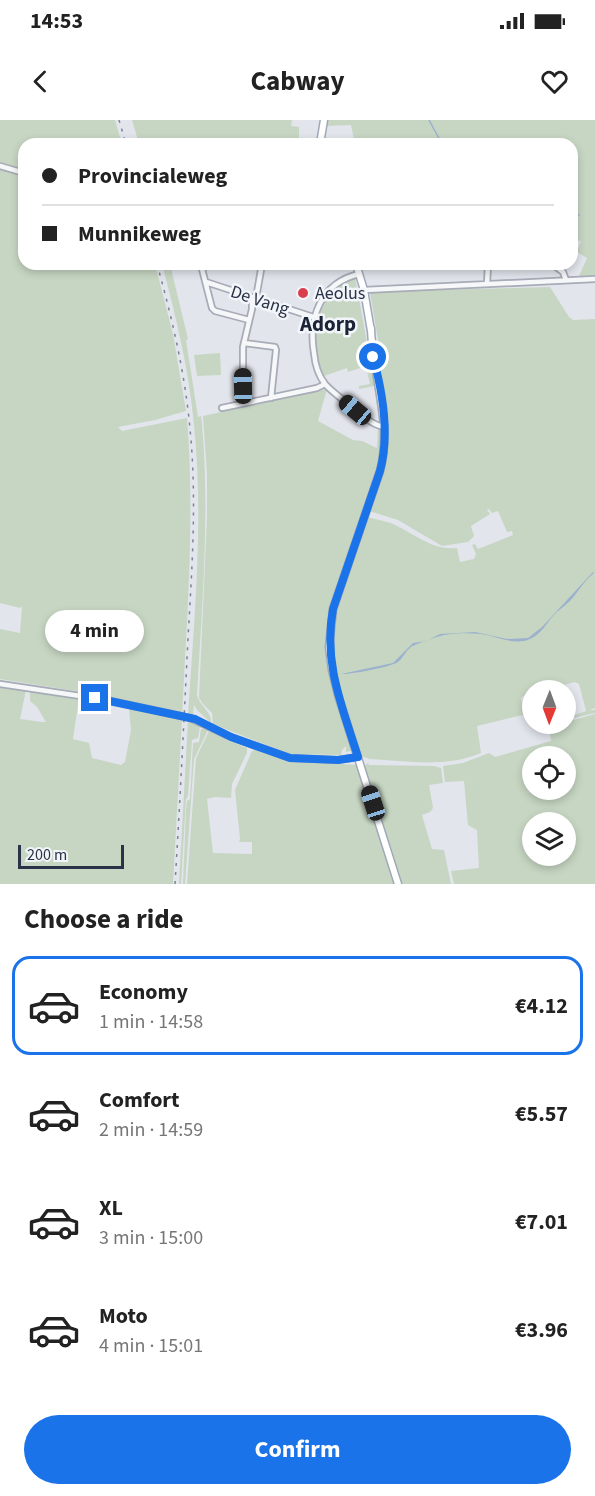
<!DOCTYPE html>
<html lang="en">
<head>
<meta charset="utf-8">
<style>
  :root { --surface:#fff; --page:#f2f2f2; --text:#222; --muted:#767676; --line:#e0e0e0; --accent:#1a73e8 }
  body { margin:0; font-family:"Source Sans 3",sans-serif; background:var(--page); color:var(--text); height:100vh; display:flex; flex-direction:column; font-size:22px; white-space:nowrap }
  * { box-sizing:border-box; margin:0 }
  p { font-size:20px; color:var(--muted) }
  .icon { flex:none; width:33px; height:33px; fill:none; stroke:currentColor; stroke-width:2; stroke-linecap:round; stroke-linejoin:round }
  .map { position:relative; height:764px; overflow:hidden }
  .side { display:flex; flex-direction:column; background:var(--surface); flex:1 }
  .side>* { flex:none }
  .guide { position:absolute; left:18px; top:18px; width:560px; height:132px; border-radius:18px; box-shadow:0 3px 9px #0003; display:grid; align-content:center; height:132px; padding:0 24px; background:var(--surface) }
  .needle { width:39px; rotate:181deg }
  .buttons { position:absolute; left:522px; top:560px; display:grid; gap:12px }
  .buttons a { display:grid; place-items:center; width:54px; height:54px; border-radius:50%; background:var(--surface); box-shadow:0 3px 9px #0003; font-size:30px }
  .scale { position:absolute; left:18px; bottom:15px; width:106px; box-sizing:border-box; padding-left:6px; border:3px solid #293246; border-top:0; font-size:16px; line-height:21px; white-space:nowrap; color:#293246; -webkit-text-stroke:4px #f2f5f9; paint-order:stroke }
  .end { position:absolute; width:27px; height:27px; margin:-14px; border:8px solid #1a73e8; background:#fff; box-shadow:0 0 0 3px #fff }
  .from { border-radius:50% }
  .bubble { position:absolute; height:42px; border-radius:21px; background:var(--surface); box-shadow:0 3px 9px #0003; font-size:20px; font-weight:700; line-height:42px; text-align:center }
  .car { position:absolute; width:18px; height:36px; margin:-18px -9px; border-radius:8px; box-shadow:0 0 4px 2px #0007; background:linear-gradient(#222 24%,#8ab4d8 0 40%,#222 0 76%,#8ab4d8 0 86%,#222 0) }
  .guide b { display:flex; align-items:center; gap:21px; height:57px; font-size:22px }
  .guide b+b { border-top:2px solid var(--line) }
  .guide i { width:15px; height:15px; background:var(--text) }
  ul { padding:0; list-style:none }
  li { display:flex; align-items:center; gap:18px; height:99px; margin:0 12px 9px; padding:0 12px; border:3px solid transparent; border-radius:18px }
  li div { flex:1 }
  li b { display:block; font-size:22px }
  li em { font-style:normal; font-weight:700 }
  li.on { border-color:var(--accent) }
  li>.icon { width:54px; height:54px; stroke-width:1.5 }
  h2 { padding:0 24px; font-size:27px; line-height:72px }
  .primary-button { display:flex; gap:12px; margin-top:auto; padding:12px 24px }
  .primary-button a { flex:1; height:69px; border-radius:36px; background:var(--accent); color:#fff; font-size:24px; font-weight:700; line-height:69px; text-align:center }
  .status { display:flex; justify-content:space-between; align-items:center; height:42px; padding:0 30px; background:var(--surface); direction:ltr }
  .status svg { height:16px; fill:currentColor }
  header { display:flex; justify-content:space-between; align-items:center; height:78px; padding:0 24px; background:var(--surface); font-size:27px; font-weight:700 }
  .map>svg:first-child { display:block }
  .green { fill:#c7d6c3; fill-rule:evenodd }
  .water { fill:#9bb1ce }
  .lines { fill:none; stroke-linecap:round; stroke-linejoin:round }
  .stream { stroke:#9bb1ce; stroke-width:1.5 }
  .minor-casing { stroke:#a7acb7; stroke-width:8 }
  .major-casing { stroke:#a0a9b9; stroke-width:9 }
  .minor { stroke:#f6f7f9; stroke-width:4.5 }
  .major { stroke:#fff; stroke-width:6 }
  .rail { stroke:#7a8397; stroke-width:1.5; stroke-dasharray:3 6; stroke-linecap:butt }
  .route { stroke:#1a73e8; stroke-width:8 }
  .poi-dot { fill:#da3e4d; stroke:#f2f5f9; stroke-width:2 }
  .labels { text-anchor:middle; stroke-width:5; stroke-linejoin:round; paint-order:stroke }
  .poi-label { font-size:18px; fill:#293246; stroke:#f2f5f9; text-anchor:start }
  .street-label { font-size:18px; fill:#293246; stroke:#f2f5f9 }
  .quarter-label { font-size:21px; font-weight:bold; fill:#1b2336; stroke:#f2f5f9 }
</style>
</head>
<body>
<div class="status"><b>14:53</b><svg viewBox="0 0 49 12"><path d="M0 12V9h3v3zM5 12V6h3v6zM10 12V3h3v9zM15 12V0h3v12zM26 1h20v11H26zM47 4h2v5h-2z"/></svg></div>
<header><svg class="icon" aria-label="back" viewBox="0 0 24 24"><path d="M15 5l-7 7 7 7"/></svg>Cabway<svg class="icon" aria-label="heart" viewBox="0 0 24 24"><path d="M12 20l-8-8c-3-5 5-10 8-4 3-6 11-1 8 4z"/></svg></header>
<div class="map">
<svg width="595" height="764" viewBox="0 0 595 764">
  <rect width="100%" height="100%" fill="#e2e5ec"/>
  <path class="green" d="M0 0H115L122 24H24V50L0 42Z
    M132 0H292L291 6 299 7V24H139Z
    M327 0H595V156L578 158 587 138 577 132 581 121 572 119V24H355L351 5 325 6Z
    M0 49 24 56V144H155L173 214 186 291 155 300 118 307 122 311 187 298C195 397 187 496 182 596L176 595 172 591 94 574 0 559V509L20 513 22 486 20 488 0 483Z
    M162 144H170L188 219 186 220 198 297 201 296 202 304C210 394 202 485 197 575 200 587 212 591 211 603L197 590 194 585 193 594 188 596C194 500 204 401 194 305 189 250 176 197 162 144Z
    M355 157 370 239H373L383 300 379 301 374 266 359 269V266L370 264 366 246 348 252 347 248 324 256C310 226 313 188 339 166 344 162 348 158 355 157Z
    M550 167 569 197 573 200 595 199V588L590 590H595V593L566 600V598L586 591 579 564 575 562 545 570H532V573L529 572 521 578 524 592 523 595 477 606 481 633C446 648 406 641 370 639L361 636C349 599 330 560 331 521 332 479 353 436 367 397 378 400 389 401 399 407 419 417 433 430 457 428L460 442 474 439 476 434 472 425 475 424 478 429 513 415 512 411 507 412 498 391 492 393 489 389 487 390 490 394 471 406 474 416 468 422 442 426 398 400 369 391 383 350 388 321 386 289 378 239 381 238 370 172Z
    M220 233 221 255 197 256 194 235Z
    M327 269 318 301 353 320 362 321 377 328 378 309 383 312 377 352 338 466 327 510V529L354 630 346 632V626L342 630 341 635 289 634 213 604 212 593 203 584 199 578 207 398V354L203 296Z
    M0 566 26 570 20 599 42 602H46L37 587 30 581V570L79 578 73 619 89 623 92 638 121 645 125 642 131 610 129 588 175 599H182L173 764H0Z
    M595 594V764H454L451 751 479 748 477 710 468 705 464 661 445 662 443 646 463 643 489 633 495 637 551 621 550 613 561 610 559 604ZM532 636H566V669H532ZM532 702H566V735H532Z
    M188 600 209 608 194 639 185 764H183L186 690 187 681 190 679 193 623 199 622 201 609H205L200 606 198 618 192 620 188 676 186 679 181 764H179Z
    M210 609 226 617 225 619 247 628V633L232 664 231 678 215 677 207 679 213 733 252 734V722H239L240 719 235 670 252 631 255 630 288 641 359 645 396 764H187L196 638Z
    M368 643 369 645 434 646 441 648 443 663 429 665 433 688 430 692 422 695 432 729 444 730 451 764H400L364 646Z"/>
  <path class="water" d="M593 452 594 453C584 461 579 471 570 481 565 486 558 490 553 496 546 504 541 514 530 519 514 526 497 516 481 514 469 513 455 513 444 515 439 516 412 525 410 528 405 532 403 538 398 542 391 547 348 555 341 554L393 543 413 523 426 521 440 514 475 512 507 519 528 518 542 507Z"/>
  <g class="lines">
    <path class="stream" d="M429 0 442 24
      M572 94 579 95"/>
    <defs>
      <path id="minor" d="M0 46 24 53
        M284 144 288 145
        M552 144 563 152 566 160
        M202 149 212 188 215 191 249 200
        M359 154C321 163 308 197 314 233 315 244 318 255 325 264 333 273 344 280 353 288 362 295 373 306 385 307
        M206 162 313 197
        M487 164 488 144
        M364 170 595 159
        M256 178 262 144
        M244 223 275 227 276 230 271 278
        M243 283V227L252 189V177
        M222 288 317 268 325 264
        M0 564 107 580 190 598 231 617 290 638 338 640 358 637"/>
      <path id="major" d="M320 24 324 0
        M356 144 364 170 371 211
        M371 208C372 256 393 302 380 351L333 489 329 527 332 550 338 575 398 764"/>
    </defs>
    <use href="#minor" class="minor-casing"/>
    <use href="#major" class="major-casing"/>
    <use href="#minor" class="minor"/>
    <use href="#major" class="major"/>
    <path class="rail" d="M119 0 126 24
      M157 144C172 198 185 253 190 309 197 379 192 448 188 518 184 600 180 682 175 764"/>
  </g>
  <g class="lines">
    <path class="route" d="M95 578 195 599 231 617 290 638 338 640 358 637C342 586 323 543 333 489L380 351C390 314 383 273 373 237"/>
  </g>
  <circle class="poi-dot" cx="303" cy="173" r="6"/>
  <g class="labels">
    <g class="poi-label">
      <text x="315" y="179">Aeolus</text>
    </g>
    <g class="street-label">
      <text transform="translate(260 180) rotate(18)" y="6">De Vang</text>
    </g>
    <g class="quarter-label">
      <text x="328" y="211">Adorp</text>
    </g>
  </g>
</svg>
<div class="buttons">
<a><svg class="needle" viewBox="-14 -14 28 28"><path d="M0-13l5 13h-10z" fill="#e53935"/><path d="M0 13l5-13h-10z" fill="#767676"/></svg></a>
<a><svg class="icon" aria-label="locate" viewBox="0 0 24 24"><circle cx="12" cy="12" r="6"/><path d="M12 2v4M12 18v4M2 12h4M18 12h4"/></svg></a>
<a><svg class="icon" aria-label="layers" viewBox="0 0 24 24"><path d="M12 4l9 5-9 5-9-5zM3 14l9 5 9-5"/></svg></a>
</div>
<div class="scale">200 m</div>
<i class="end from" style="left:373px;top:237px"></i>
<i class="end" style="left:95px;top:578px"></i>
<div class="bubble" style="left:45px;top:490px;width:99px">4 min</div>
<i class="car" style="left:243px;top:266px;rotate:359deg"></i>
<i class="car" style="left:355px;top:290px;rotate:310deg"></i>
<i class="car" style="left:373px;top:683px;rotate:342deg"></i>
<div class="guide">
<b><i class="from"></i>Provincialeweg</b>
<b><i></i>Munnikeweg</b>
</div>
</div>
<section class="side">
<h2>Choose a ride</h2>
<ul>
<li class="on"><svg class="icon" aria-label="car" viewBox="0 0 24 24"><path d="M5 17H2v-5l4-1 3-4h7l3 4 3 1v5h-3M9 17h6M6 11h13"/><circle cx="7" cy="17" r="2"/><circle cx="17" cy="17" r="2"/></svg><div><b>Economy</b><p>1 min · 14:58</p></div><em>€4.12</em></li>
<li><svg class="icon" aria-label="car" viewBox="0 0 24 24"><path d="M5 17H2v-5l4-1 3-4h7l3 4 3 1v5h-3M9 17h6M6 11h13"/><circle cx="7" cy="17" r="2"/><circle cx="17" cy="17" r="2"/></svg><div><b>Comfort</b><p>2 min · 14:59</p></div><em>€5.57</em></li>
<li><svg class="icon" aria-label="car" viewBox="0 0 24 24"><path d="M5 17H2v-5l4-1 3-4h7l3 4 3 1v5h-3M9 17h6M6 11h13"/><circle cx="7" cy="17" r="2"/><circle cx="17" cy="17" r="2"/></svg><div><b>XL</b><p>3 min · 15:00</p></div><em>€7.01</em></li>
<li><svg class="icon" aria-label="car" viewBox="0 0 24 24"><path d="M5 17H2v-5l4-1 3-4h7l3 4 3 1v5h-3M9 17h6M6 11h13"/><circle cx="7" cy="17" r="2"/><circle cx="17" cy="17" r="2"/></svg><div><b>Moto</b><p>4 min · 15:01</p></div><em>€3.96</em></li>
</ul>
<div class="primary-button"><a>Confirm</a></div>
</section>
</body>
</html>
